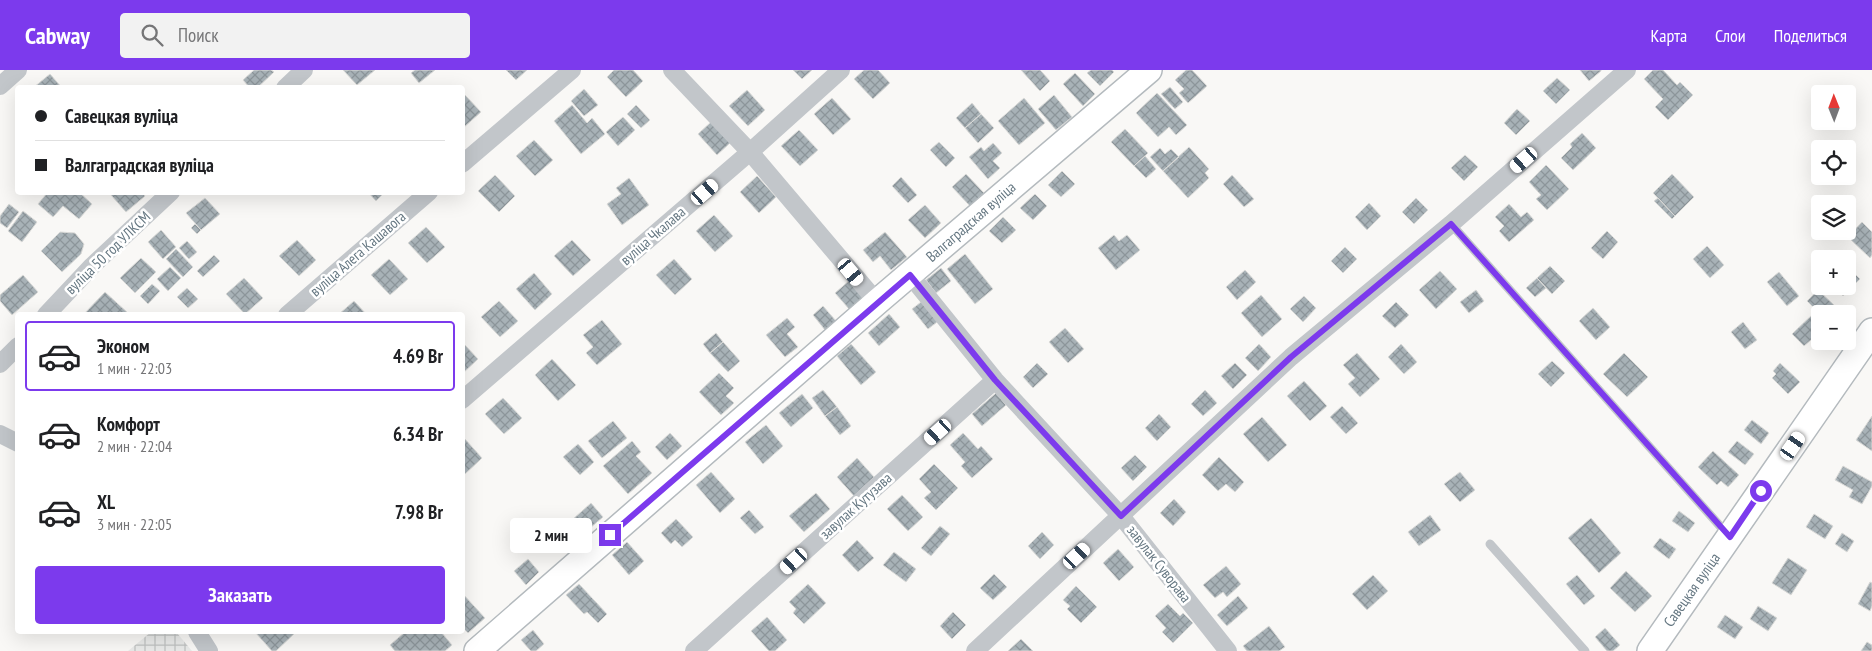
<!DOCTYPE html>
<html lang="ru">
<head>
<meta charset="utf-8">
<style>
  :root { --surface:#fff; --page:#f2f2f2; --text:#202124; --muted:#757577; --line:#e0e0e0; --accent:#7c3aed }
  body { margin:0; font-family:"PT Sans Narrow",sans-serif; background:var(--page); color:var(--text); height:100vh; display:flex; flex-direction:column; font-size:19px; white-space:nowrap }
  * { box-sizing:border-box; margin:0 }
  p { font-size:16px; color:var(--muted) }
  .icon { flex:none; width:28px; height:28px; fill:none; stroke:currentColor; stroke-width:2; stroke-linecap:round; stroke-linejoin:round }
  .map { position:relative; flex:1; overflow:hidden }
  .side { position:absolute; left:15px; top:242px; width:450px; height:322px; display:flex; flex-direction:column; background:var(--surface); border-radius:5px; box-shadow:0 5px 20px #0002 }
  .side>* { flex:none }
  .hud { position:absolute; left:15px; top:15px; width:450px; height:110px; border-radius:5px; box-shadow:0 5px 20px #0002; display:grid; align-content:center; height:110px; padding:0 20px; background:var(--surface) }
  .needle { width:32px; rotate:359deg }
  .fabs { position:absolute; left:1811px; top:15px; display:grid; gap:10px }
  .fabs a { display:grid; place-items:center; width:45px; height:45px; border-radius:5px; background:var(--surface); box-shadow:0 5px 20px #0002; font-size:25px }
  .end { position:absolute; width:22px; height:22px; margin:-11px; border:6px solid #7c3aed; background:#fff; box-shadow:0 0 0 2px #fff }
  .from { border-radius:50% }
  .bubble { position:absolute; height:35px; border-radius:5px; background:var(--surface); box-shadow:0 5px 20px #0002; font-size:16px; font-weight:700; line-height:35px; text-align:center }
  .car { position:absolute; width:15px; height:30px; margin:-15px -8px; border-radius:6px; box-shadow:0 0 4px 1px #0007; background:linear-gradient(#fff 24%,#345 0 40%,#fff 0 76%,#345 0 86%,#fff 0) }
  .hud b { display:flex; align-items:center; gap:18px; height:48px; font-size:19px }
  .hud b+b { border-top:1px solid var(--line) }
  .hud i { width:12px; height:12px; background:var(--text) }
  ul { padding:9px 0 0; list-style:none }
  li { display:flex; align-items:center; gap:15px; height:70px; margin:0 10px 8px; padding:0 10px; border:2px solid transparent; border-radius:5px }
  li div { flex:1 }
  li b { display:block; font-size:19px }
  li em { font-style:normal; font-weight:700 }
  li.active { border-color:var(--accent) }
  li>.icon { width:45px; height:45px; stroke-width:1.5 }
  .primary-button { display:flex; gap:10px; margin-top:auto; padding:10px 20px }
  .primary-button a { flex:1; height:58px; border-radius:5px; background:var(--accent); color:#fff; font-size:20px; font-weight:700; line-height:58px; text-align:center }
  header { display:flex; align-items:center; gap:30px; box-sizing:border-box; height:70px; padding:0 25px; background:var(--accent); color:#fff }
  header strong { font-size:24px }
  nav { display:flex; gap:28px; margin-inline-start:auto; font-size:18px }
  .search { width:350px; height:45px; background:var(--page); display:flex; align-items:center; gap:12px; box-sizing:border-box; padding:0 18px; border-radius:5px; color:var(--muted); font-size:19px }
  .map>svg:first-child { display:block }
  .industrial { fill:url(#industrial-grid) }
  .building { fill:url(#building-cross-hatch); stroke:#dadad8 }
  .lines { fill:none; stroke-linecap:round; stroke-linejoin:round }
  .secondary-casing { stroke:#b4babe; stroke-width:28 }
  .lane { stroke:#c2c6ca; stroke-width:9 }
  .street { stroke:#c2c6ca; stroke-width:18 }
  .secondary { stroke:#fff; stroke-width:25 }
  .route { stroke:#7c3aed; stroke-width:6 }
  .labels { text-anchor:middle; stroke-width:5; stroke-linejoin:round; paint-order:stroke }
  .street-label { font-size:15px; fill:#647681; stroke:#fff }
</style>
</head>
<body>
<header>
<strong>Cabway</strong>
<div class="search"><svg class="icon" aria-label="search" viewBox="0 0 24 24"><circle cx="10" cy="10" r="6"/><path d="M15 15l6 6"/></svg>Поиск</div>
<nav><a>Карта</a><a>Слои</a><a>Поделиться</a></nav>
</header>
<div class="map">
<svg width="1872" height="581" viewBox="0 0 1872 581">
  <defs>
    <pattern id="industrial-grid" width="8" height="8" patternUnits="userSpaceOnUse" patternTransform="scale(1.25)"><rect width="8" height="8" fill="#e9eae9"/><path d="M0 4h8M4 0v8" fill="none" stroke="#c0c2c2"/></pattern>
    <pattern id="building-cross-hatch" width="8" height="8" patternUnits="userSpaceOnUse" patternTransform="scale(1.25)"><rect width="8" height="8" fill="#a8b2b7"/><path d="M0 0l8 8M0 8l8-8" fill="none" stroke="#8c959a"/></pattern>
  </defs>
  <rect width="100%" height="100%" fill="#f9f8f6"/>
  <path class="industrial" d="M151 562 177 563 192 581H128Z"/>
  <path class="building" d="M254 0H271L274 2 257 18H250L243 10Z
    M343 0H375L357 15Z
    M415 0H435L419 13 411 3Z
    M506 0H527L516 10Z
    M614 0H633L643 11 626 27 607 7Z
    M793 0H812L802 9Z
    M864 0H878L890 13 873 29 854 9Z
    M1021 0H1040L1050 11 1040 21Z
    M1091 0H1112L1114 2 1100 16 1087 3Z
    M1186 0H1192L1207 16 1188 33 1179 23 1184 19 1175 10Z
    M1580 0H1601V1L1589 11Z
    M1653 0H1663L1677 15 1680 12 1693 25 1668 50 1655 37 1663 29 1644 9Z
    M1075 3 1095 24 1083 36 1063 14Z
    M50 4 62 18H33Z
    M1557 8 1570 20 1556 34 1543 21Z
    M1170 17 1183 32 1175 39 1161 24Z
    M584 19 598 35 584 46 571 31Z
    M747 20 765 40 748 56 729 36Z
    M462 22 481 42 463 58 462 57Z
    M1157 23 1187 55 1176 65 1169 57 1158 67 1136 43Z
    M1054 25 1072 47 1056 60 1038 39Z
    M832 28 851 49 833 65 814 44Z
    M1024 28 1045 53 1019 75 998 51Z
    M972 33 981 44 965 58 956 48Z
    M572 35 587 53 592 48 605 64 581 84 554 51Z
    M636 35 650 50 641 58 627 44Z
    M1517 39 1530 51 1516 65 1504 53Z
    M981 44 994 58 978 73 965 58Z
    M623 47 635 60 618 76 606 62Z
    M711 52 730 73 717 85 698 64Z
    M1125 59 1148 83 1134 96 1111 72Z
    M799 60 818 80 800 96 781 76Z
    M1582 63 1596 78 1573 100 1561 88 1572 77 1570 74Z
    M534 70 553 90 535 106 516 86Z
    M939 72 955 88 946 97 930 80Z
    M993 73 1002 83 993 91 1000 98 988 109 969 87 981 77 984 81Z
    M1189 77 1209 99 1205 103 1209 108 1188 128 1163 101Z
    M1160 78 1165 84 1171 79 1179 87 1163 101 1150 87Z
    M1465 85 1478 97 1464 111 1451 98Z
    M1145 86 1156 99 1146 108 1134 96Z
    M1546 95 1569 119 1547 140 1536 129 1541 125 1529 112Z
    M1062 101 1075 114 1061 127 1048 115Z
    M966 104 984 123 970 136 952 117Z
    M1672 104 1694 127 1675 146 1653 123Z
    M495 105 515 126 499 142 478 121Z
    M1232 105 1254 129 1244 137 1223 114Z
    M757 106 776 127 759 143 740 122Z
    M901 107 917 125 908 133 892 116Z
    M629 108 649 135 622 155 607 134 621 124 616 118Z
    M48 122H79L92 134 79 149 63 136 53 147 38 134Z
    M114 122H142L145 126 126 142 111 125Z
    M368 122H385L376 131Z
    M1035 124 1047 136 1033 150 1020 138Z
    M205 128 220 144 201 160 186 143Z
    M1416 128 1428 140 1414 154 1402 142Z
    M1658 128 1675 146 1672 149 1654 131Z
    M1369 133 1381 146 1367 160 1355 147Z
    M9 134 19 142 7 158 0 153V146Z
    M1509 134 1521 147 1527 142 1534 150 1509 172 1499 161 1504 156 1495 147Z
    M925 135 941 153 925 168 908 150Z
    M23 141 37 152 22 172 8 161Z
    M714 145 733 166 715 182 696 161Z
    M1003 147 1016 160 1002 173 989 161Z
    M1862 152 1872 162V185L1870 188 1848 167Z
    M195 154 201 160 197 164 191 158Z
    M426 157 445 177 427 193 408 173Z
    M161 160 176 177 163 189 148 172Z
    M1607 161 1618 172 1603 189 1591 178Z
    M60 162 75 163 84 174 81 184 62 202 41 181Z
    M885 162 907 187 891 200 880 186 873 192 863 180Z
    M1114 165 1119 171 1127 165 1140 180 1116 200 1098 178Z
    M297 170 316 190 299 206 279 186Z
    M572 170 591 190 573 206 554 186Z
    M187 171 197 182 189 189 179 178Z
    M1707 176 1724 195 1710 208 1693 189Z
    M1345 177 1357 189 1343 203 1331 191Z
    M176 179 193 197 183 207 166 189Z
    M965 184 993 219 975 234 947 199Z
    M214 185 220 191 203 207 197 201Z
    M141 188 156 202 135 223 120 208Z
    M389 189 408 209 390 225 371 205Z
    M674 189 692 209 675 225 656 205Z
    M1550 196 1565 211 1552 224 1537 208Z
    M170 197 181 208 168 221 157 209Z
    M1848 197 1860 209 1843 226 1833 216H1848Z
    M941 198 951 211 936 223 926 210Z
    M1245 200 1256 212 1237 230 1226 217Z
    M1440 201 1457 219 1436 239 1419 220Z
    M1779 202 1799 226 1787 236 1767 212Z
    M534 203 552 224 535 240 516 219Z
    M23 205 38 222 12 245 0 231V225Z
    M244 208 263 228 245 244 226 224Z
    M1537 208 1546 218 1535 227 1526 218Z
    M850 210 865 228 850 240 835 223Z
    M152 214 160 221 148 234 140 226Z
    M187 218 198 229 188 238 177 227Z
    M1476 220 1484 231 1469 243 1460 232Z
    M1818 220 1835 236 1828 244H1820L1807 231Z
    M105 222 129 244V245H83Z
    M1261 225 1282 249 1262 267 1241 243Z
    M1304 226 1316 238 1303 252 1290 239Z
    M925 229 941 249 928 259 912 239Z
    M354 231 367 245H338Z
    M499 231 518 251 500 267 481 247Z
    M1396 232 1409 245 1395 258 1382 246Z
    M823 236 836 251 825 260 813 245Z
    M1593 238 1610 257 1596 270 1579 251Z
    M889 244 900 257 879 276 868 263Z
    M1813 244 1820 251V271H1829L1821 279 1812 269 1804 276 1792 264Z
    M787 248 795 257 787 264 798 277 785 287 766 265Z
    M602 250 622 274 597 295 586 283 593 277 583 265Z
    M1743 252 1757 270 1745 279 1731 262Z
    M1065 258 1084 279 1068 293 1049 272Z
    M716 263 723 272 710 283 703 274Z
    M462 272 478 289 462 304Z
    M723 272 740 291 728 302 710 283Z
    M851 274 876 302 861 315 837 286Z
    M1259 274 1271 287 1258 301 1245 288Z
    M1401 274 1417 292 1404 304 1388 287Z
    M1357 283 1380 309 1360 327 1348 314 1355 308 1343 295Z
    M1624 283 1648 307 1627 327 1603 304Z
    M552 289 576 315 558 331 535 305Z
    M1552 291 1565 303 1551 317 1538 304Z
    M1037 293 1048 304 1033 318 1023 307Z
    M1235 293 1247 305 1233 319 1221 306Z
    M1780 293 1800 312 1788 324 1772 308 1776 304 1773 301Z
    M719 303 734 318 726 326 734 333 721 345 699 322Z
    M1304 311 1327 336 1310 351 1287 326Z
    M823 320 837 337 825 346 812 328Z
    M1205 320 1217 333 1203 346 1191 334Z
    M996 323 1006 335 982 356 972 344Z
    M802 324 813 338 791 357 779 343Z
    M503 328 522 348 504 364 485 344Z
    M1342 336 1358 353 1346 364 1330 347Z
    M837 337 851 356 840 365 825 346Z
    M1159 344 1171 357 1157 371 1145 358Z
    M1872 346V381L1856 370Z
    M1262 347 1287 375 1268 392 1243 364Z
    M1752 350 1769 363 1761 374 1744 360Z
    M613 351 627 368 602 388 588 371Z
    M766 355 783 376 763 394 745 372Z
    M670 363 682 376 667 390 655 377Z
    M963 363 978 379 981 376 993 389 972 408 961 396 965 392 950 375Z
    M464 368 482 388 465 404 462 402Z
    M632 371 641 382 636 386 652 403 628 424 603 396Z
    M1737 371 1754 384 1745 395 1728 382Z
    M578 374 594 392 580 405 563 387Z
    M1713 381 1739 405 1728 417 1721 411 1717 415 1698 397Z
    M1135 385 1147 397 1133 411 1121 398Z
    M1219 387 1244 412 1235 422 1226 414 1218 421 1202 405Z
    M857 388 874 407 854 426 837 407Z
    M934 394 958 418 936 440 924 428 931 422 919 409Z
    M1843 396 1872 412V416L1862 434 1849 427 1853 420 1835 410Z
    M711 402 735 429 720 443 696 415Z
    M1460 402 1475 420 1460 432 1444 414Z
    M816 423 830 439 804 462 789 446Z
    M902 425 923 447 908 461 887 439Z
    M1174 429 1186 442 1173 456 1160 443Z
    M591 433 603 447 584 463 572 450Z
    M749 440 764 457 755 464 740 448Z
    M1679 441 1695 453 1688 462 1672 451Z
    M1814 444 1833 456 1825 469 1806 457Z
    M1430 445 1441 460 1419 476 1408 462Z
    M1591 448 1621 483 1599 503 1568 468Z
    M676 449 693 467 682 477 675 470 671 474 661 463Z
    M940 456 950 464 931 486 921 478Z
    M1042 462 1054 475 1040 489 1028 476Z
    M1842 463 1854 471 1847 482 1835 474Z
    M1660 468 1676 479 1669 489 1653 477Z
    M857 470 874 488 858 502 842 485Z
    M627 472 644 491 629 505 612 485Z
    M1118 479 1134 497 1119 511 1103 493Z
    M894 482 916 499 906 512 883 495Z
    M1788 488 1807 500 1791 525 1772 513Z
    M528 489 539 502 526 515 514 501Z
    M1226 496 1241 514 1227 527 1223 522 1215 528 1203 515Z
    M1626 501 1652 526 1635 542 1610 518Z
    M994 504 1007 517 993 530 980 518Z
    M1373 505 1388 521 1367 540 1352 524Z
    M1577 505 1595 526 1584 535 1566 514Z
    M1870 512 1872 513V536L1870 541 1858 534Z
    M579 514 607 544 598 553 587 542 584 544 566 525Z
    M808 514 826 533 804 554 793 543 796 539 789 532Z
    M1076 516 1097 537 1081 553 1067 539 1070 536 1063 530Z
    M462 523 485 548 468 563 462 557Z
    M1238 526 1248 538 1227 556 1217 545Z
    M1168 534 1180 546 1183 543 1193 553 1173 573 1162 562 1166 558 1155 546Z
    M1758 536 1777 548 1768 561 1750 549Z
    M953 542 966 555 952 569 940 556Z
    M1725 545 1743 557 1735 569 1717 557Z
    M767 547 787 570 775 581H769L751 561Z
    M1269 556 1285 577 1279 581H1247L1243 576Z
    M1605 558 1620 575 1613 581H1607L1595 567Z
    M533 560 544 574 536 581H531L521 570Z
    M255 562H296L276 581H272Z
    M405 562H441L452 575 445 581H395L390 575Z
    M1021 569 1033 581H1008Z
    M1867 572 1872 575V581H1861Z"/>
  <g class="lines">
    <defs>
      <path id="secondary" d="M477 581 877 232 1149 0
        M1650 581 1872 261"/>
    </defs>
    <use href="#secondary" class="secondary-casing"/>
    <path class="lane" d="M1451 154 1728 465
      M1490 474 1585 581"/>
    <path class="street" d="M672 0 750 82 877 232
      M0 16 18 0
      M285 18 304 0
      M462 94 572 0
      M910 205 995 310 1121 446 1228 581
      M46 245 92 196 171 122
      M287 245 429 122
      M0 294 18 276
      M462 330 750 82 841 0
      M0 364 18 373
      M197 562 209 581
      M694 581 995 310
      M975 581 1291 287 1451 154 1627 0"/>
    <use href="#secondary" class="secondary"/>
  </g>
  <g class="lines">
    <path class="route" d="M610 465 910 205 995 310 1121 446 1291 287 1451 154 1730 467 1761 421"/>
  </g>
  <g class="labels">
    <g class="street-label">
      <text transform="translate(971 152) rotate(-41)" y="5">Валгаградская вуліца</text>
      <text transform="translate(653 166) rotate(-41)" y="5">вуліца Чкалава</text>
      <text transform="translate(108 183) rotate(-44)" y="5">вуліца 50 год УЛКСМ</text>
      <text transform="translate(358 184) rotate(-41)" y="5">вуліца Алега Кашавога</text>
      <text transform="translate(856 436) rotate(-42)" y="5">завулак Кутузава</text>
      <text transform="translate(1159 494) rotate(52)" y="5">завулак Суворава</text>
      <text transform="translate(1692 520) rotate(-55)" y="5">Савецкая вуліца</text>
    </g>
  </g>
</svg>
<div class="fabs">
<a><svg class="needle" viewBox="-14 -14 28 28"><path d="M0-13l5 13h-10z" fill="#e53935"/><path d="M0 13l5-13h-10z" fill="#757577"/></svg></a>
<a><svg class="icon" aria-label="locate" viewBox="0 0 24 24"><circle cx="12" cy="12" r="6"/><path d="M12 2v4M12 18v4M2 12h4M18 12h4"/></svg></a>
<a><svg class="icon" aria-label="layers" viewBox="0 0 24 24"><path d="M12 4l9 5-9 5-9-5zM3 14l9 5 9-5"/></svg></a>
<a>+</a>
<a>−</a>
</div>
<i class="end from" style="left:1761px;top:421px"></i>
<i class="end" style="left:610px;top:465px"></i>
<div class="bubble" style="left:510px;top:448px;width:82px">2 мин</div>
<i class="car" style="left:1524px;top:90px;rotate:229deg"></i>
<i class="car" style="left:705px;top:122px;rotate:49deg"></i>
<i class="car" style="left:851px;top:202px;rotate:140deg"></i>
<i class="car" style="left:938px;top:362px;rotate:228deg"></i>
<i class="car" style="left:1793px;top:376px;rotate:35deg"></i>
<i class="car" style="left:1077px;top:486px;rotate:47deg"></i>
<i class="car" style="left:794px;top:491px;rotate:228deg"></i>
<div class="hud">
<b><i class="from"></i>Савецкая вуліца</b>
<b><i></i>Валгаградская вуліца</b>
</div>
<section class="side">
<ul>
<li class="active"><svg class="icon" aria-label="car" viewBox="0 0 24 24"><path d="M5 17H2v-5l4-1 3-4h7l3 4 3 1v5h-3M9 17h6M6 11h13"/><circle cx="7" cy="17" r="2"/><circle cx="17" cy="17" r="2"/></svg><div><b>Эконом</b><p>1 мин · 22:03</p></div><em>4.69 Br</em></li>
<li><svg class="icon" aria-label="car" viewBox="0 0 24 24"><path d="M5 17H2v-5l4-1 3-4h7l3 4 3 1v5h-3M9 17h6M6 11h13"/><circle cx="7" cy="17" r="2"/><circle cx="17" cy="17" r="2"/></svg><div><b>Комфорт</b><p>2 мин · 22:04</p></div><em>6.34 Br</em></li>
<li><svg class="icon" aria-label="car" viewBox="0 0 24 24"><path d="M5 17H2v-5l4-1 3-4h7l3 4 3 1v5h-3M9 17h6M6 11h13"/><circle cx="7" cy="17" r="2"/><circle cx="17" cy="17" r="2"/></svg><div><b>XL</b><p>3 мин · 22:05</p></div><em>7.98 Br</em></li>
</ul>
<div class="primary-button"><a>Заказать</a></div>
</section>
</div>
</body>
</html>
